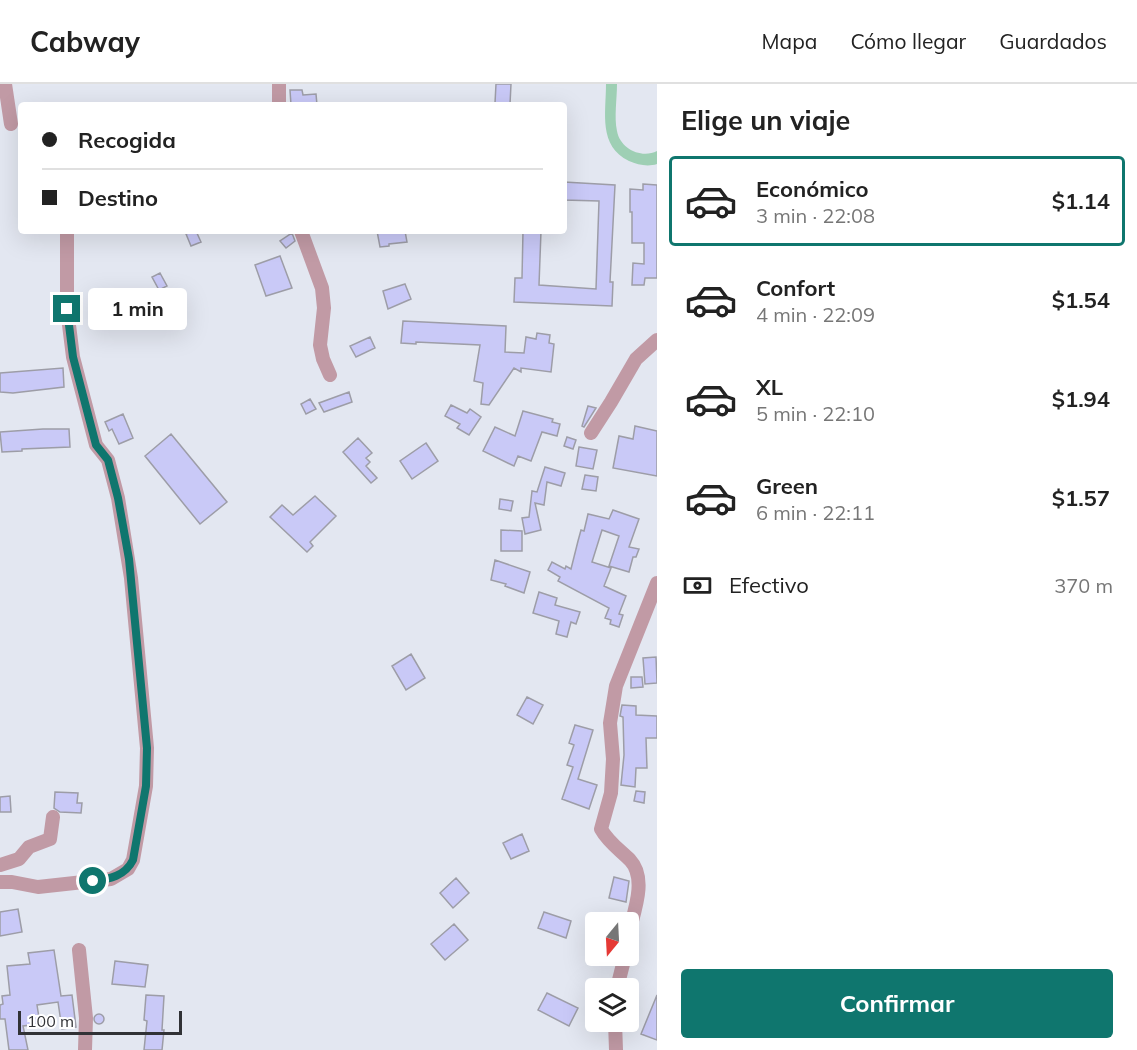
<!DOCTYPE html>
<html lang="es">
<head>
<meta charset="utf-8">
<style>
  :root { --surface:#fff; --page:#f6f6f6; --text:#222; --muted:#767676; --line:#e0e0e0; --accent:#0f766e }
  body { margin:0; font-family:Mulish,sans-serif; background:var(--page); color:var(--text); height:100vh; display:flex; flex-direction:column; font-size:22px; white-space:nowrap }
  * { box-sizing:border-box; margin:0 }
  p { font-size:20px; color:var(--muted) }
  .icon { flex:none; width:33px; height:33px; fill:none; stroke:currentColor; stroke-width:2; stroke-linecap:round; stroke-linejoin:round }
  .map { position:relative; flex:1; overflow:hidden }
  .panel { display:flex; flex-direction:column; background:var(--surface); width:480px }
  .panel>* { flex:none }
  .hud { position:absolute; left:18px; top:18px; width:549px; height:132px; border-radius:6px; box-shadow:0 6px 24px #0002; display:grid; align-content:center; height:132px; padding:0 24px; background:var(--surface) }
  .needle { width:39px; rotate:198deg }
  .tools { position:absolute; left:585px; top:828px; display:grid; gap:12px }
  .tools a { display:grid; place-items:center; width:54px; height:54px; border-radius:6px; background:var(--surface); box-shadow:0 6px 24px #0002; font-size:30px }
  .scale { position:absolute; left:18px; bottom:15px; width:164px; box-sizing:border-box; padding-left:6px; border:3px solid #313236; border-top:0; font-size:16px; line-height:21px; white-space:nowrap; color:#313236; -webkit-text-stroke:4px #fff; paint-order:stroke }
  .end { position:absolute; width:27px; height:27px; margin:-14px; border:8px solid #0f766e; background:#fff; box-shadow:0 0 0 3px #fff }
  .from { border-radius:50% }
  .bubble { position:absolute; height:42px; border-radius:6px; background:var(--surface); box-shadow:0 6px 24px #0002; font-size:20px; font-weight:700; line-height:42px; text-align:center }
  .hud b { display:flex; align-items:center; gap:21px; height:57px; font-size:22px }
  .hud b+b { border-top:2px solid var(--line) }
  .hud i { width:15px; height:15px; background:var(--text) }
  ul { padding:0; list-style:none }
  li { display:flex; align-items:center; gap:18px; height:90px; margin:0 12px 9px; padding:0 12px; border:3px solid transparent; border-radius:6px }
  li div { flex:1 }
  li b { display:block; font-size:22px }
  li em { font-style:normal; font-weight:700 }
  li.on { border-color:var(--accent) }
  li>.icon { width:54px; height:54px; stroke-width:1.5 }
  h2 { padding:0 24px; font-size:27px; line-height:72px }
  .pay { display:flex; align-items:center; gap:15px; height:66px; padding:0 24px; font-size:22px }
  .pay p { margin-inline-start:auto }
  .action { display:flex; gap:12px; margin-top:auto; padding:12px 24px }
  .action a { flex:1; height:69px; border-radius:6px; background:var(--accent); color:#fff; font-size:24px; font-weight:700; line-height:69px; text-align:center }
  header { display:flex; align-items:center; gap:36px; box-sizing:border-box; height:84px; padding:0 30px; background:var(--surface); border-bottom:2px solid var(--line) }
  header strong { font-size:28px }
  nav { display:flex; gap:33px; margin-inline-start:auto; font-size:21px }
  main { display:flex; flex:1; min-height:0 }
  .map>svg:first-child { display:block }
  .green { fill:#9ecfb4 }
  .building { fill:#c9c9f7; stroke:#9d9da7; stroke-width:1.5 }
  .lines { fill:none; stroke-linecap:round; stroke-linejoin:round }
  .minor { stroke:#c19aa5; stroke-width:14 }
  .route { stroke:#0f766e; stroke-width:8 }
</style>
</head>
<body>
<header>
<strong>Cabway</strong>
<nav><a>Mapa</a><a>Cómo llegar</a><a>Guardados</a></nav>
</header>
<main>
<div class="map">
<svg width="657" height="966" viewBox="0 0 657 966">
  <rect width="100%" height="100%" fill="#e3e7f1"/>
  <path class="green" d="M606 0H617C617 15 614 33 617 47 620 65 642 75 657 67V80C648 83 638 81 629 77 598 62 606 29 606 0Z"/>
  <path class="building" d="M496 0H511L510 20 495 19Z
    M290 6H302L303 11 316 10 317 21H291Z
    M564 98 615 101 610 198H613L612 222 514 218 515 194H522L523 147H541L539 201 596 205 599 117 564 116Z
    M643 100 657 101V194H645L644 201H632L633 179 644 180V159H632V128H630V105L643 106Z
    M193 147H196L201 158 191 162 186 150Z
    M377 147H405L407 158 389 160V162L380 163Z
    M292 149 295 157 286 164 280 157Z
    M280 172 292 204 266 212 255 181Z
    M160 189 167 202 159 206 152 193Z
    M405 200 411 215 388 225 383 207Z
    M403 237 506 242 505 268 524 269 526 253 536 255 537 249 550 251 549 259 554 260 551 288 521 284V288L514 284 489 321 481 320 483 299 474 297 480 261 416 258V260L401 259Z
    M370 253 375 264 356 273 350 262Z
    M63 284 64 303 13 309 0 308V289Z
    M349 308 352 318 324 328 319 319Z
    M310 315 316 325 306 330 301 320Z
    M451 321 467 329 470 325 481 333 469 351 457 344 460 340 445 332Z
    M588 322 596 324 584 343 582 342Z
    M523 327 553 335 552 338 560 340 557 352 542 348 531 377 518 372 514 382 483 367 495 343 515 352Z
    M123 330 133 354 119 360 112 345 109 347 105 338Z
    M635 342 657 347V392L613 384 619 352 633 355Z
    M43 345H69L70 363 22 365V367L2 368 0 348Z
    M171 350 227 418 200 440 145 372Z
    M567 353 576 356 573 365 564 362Z
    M358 354 372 369 366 374 370 378 366 382 377 394 371 399 343 368Z
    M426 359 438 377 412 395 400 377Z
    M579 363 597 366 593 385 576 382Z
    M545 383 565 389 561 402 547 398 544 421 535 419 541 446 525 450 522 434 529 433 532 407 537 408Z
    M585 391 598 393 596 407 582 405Z
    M315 412 336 432 310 458 313 462 307 468 270 433 282 421 293 431Z
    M500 415 513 417 511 427 499 425Z
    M613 426 639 435 629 463 639 465 636 473H633L629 488 609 482 619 452 602 446 592 478 611 484 604 502 626 512 619 530 623 531 619 543 610 540 611 536 605 534 609 524 558 497 560 493 548 486 552 478 565 485 566 482 571 485 578 457 581 446 584 447 588 430 609 435Z
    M501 446 522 447V467H501Z
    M495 476 530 488 524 509 505 502 506 500 491 496Z
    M539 508 557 514 555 521 580 528 576 540 571 538 567 553 556 550 559 537 533 529Z
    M411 570 425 594 406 606 392 582Z
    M656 573 657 599 645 600 643 574Z
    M631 593H642L643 603 631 604Z
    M527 613 543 621 533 640 517 631Z
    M622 621 636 622V631L657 632V654H646L647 684H636L635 703 621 701 624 671 623 633 620 632Z
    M575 641 593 646 578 695 597 701 589 725 562 715 573 683 567 681 574 661 569 659Z
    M636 707 645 708 644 719 634 717Z
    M55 708 78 709 77 719H82L81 729 60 728 54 724Z
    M10 712 11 728H0V713Z
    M522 750 529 767 511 775 503 759Z
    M614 793 629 797 626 818 609 814Z
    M456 794 469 809 453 824 440 809Z
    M18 825 22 848 0 852V828Z
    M544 828 571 837 566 854 538 844Z
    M454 840 468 856 445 876 431 860Z
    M54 866 61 912 72 911 76 943 62 945 58 918 37 921 40 940 23 942 28 966H9L5 935H0V921L3 920 2 912 10 911 7 882 30 880 28 869Z
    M115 877 148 881 145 903 112 900Z
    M547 909 578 924 569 942 538 926Z
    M146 911 164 912 162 946H164L162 966H144L147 937 144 936Z
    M657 911V956L641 950Z
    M94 935a5 5 0 1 1 10 0a5 5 0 1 1-10 0Z"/>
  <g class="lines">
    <path class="minor" d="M5 0 11 40
      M279 21V0
      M301 147 322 204 324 224 320 261 323 275 330 291
      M591 349 611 318 636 275 657 256
      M0 781 19 775 29 763 50 755 53 733
      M0 798H12L38 803 111 795 128 785 133 776 146 702 147 664 131 494 118 414 108 376 96 361 73 273 67 225V147
      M628 852C633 830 648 795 630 776 620 766 608 758 601 745L611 709 613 675 610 639 616 602 657 499
      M79 866 86 934 85 966
      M617 904 625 872
      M615 938 616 966"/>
  </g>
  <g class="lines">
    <path class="route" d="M67 225 73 273 96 361 108 376 118 414 129 475 147 664 146 702 133 776C125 792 110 795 93 797"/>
  </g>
</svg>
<div class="tools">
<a><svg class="needle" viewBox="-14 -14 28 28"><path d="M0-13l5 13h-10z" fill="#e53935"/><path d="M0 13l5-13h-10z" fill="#767676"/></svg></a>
<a><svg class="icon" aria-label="layers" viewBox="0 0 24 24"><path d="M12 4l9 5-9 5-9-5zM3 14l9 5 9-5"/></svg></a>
</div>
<div class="scale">100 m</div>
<i class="end from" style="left:93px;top:797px"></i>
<i class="end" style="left:67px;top:225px"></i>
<div class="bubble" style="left:88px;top:204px;width:99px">1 min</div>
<div class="hud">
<b><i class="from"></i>Recogida</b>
<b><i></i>Destino</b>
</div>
</div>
<section class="panel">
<h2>Elige un viaje</h2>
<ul>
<li class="on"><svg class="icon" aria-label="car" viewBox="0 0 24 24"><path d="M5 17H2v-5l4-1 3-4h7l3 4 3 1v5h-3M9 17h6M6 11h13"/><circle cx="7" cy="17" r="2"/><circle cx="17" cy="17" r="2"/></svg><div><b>Económico</b><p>3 min · 22:08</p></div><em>$1.14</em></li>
<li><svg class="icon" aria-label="car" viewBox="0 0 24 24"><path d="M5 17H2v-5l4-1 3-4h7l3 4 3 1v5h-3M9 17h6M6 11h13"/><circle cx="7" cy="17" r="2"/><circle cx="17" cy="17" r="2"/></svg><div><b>Confort</b><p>4 min · 22:09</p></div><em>$1.54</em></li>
<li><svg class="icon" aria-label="car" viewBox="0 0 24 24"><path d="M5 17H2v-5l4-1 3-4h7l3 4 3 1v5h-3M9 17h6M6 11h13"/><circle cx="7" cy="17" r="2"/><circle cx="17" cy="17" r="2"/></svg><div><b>XL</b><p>5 min · 22:10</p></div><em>$1.94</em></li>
<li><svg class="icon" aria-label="car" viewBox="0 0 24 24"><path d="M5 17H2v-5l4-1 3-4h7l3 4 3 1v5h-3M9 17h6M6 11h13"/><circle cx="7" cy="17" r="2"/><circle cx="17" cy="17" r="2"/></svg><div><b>Green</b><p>6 min · 22:11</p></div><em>$1.57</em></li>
</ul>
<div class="pay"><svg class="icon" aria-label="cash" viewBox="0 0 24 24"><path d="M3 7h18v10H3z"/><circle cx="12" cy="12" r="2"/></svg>Efectivo<p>370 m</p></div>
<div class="action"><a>Confirmar</a></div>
</section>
</main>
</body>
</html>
